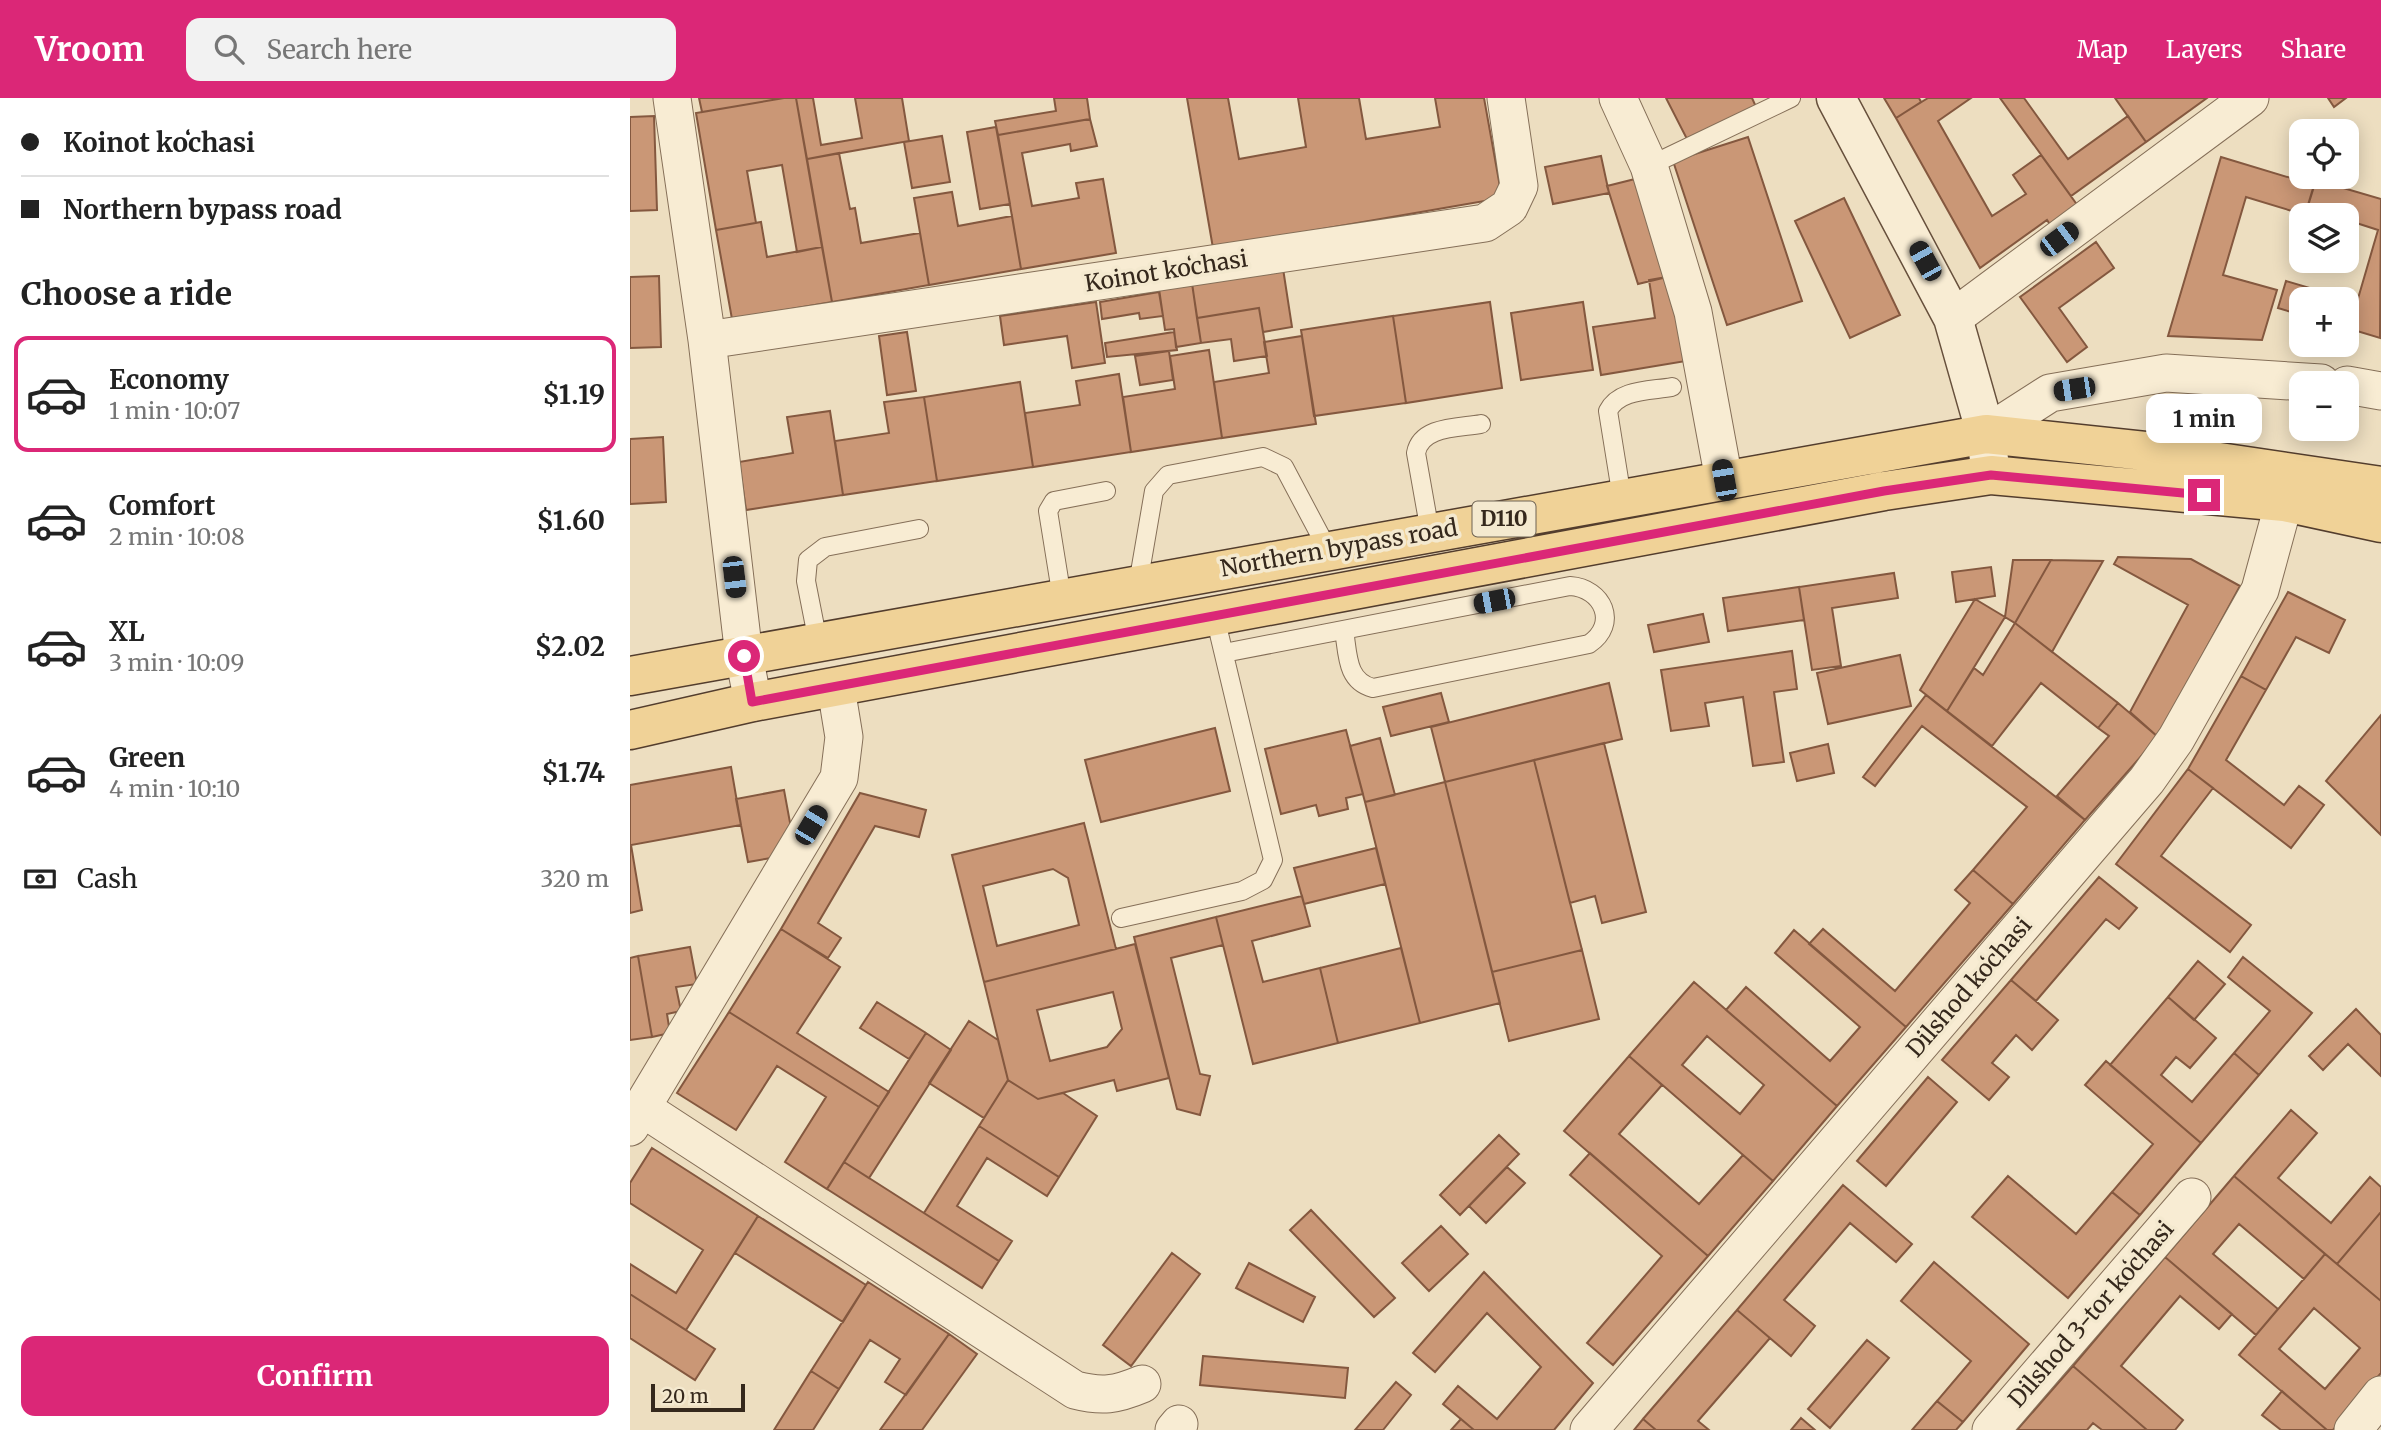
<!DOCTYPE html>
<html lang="en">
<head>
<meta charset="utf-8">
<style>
  :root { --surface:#fff; --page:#f2f2f2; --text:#222; --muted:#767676; --line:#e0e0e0; --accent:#db2777 }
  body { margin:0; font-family:Merriweather,serif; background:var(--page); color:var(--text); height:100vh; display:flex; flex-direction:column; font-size:26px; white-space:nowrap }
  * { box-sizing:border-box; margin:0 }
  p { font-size:23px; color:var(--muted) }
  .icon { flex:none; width:38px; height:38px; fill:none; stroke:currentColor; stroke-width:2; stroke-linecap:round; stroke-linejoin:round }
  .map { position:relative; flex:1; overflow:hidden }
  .details { display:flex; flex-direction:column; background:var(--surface); width:630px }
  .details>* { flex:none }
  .hud { display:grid; align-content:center; height:154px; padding:0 21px; background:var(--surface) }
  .controls { position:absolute; left:1659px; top:21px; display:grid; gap:14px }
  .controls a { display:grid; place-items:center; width:70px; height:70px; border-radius:14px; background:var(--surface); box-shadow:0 4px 18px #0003; font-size:35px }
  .scale { position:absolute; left:21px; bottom:18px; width:94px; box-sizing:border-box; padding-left:7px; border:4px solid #35281c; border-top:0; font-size:19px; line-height:24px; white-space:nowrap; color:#35281c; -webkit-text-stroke:5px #f4e9cf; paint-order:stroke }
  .end { position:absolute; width:32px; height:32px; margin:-16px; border:9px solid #db2777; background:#fff; box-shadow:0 0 0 4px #fff }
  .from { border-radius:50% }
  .bubble { position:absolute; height:49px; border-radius:14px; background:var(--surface); box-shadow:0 4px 18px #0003; font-size:23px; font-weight:700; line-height:49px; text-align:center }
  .car { position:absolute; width:21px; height:42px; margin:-21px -10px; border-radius:9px; box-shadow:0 0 5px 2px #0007; background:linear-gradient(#222 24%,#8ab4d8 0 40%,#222 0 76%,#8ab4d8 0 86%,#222 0) }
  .hud b { display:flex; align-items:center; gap:24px; height:66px; font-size:26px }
  .hud b+b { border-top:2px solid var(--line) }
  .hud i { width:18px; height:18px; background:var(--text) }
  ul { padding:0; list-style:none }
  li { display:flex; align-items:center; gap:21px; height:116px; margin:0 14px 10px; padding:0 7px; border:4px solid transparent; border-radius:14px }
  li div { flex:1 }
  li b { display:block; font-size:26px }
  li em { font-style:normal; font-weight:700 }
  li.current { border-color:var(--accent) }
  li>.icon { width:63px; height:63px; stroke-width:1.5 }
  h2 { padding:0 21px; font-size:32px; line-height:84px }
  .pay { display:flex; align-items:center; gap:18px; height:77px; padding:0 21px; font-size:26px }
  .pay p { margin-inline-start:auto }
  .primary-button { display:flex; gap:14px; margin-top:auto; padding:14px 21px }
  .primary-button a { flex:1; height:80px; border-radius:14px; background:var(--accent); color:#fff; font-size:28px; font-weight:700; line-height:80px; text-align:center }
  header { display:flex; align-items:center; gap:42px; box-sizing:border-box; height:98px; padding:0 35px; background:var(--accent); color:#fff }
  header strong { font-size:33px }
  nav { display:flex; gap:38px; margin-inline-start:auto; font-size:24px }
  .search { width:490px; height:63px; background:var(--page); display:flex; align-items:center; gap:18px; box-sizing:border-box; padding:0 24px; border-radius:14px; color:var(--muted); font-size:26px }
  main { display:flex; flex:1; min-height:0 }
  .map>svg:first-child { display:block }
  .building { fill:#ca9776; stroke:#84583f; stroke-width:2; fill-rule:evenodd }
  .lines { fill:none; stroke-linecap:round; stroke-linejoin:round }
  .service-casing { stroke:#856f58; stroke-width:20 }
  .minor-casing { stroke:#856f58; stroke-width:39 }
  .secondary-casing { stroke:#67503c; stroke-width:41 }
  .primary-casing { stroke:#533d2d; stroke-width:41 }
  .service { stroke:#f8ecd3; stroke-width:18 }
  .minor { stroke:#f8ecd3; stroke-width:37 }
  .secondary { stroke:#f8ecd3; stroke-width:38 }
  .primary { stroke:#f0d297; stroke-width:38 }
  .route { stroke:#db2777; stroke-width:9 }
  .labels { text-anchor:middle; stroke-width:7; stroke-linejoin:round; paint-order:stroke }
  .shield { fill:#f4e9cf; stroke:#6e6252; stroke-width:2 }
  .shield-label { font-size:21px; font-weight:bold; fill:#35281c }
  .street-label { font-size:23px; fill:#35281c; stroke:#f4e9cf }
</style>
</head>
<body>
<header>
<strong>Vroom</strong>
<div class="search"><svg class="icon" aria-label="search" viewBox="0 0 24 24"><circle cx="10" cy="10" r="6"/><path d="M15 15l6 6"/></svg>Search here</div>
<nav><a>Map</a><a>Layers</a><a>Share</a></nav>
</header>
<main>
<section class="details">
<div class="hud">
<b><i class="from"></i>Koinot koʻchasi</b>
<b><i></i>Northern bypass road</b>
</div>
<h2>Choose a ride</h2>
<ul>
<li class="current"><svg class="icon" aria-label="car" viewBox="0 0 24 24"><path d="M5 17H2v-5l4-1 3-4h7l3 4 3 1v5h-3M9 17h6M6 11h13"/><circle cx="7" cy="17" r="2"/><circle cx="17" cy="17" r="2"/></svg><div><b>Economy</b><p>1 min · 10:07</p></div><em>$1.19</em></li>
<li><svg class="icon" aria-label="car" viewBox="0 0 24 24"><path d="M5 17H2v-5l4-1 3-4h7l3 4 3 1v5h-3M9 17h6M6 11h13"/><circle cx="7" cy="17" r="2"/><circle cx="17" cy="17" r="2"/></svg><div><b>Comfort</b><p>2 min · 10:08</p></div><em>$1.60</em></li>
<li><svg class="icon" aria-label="car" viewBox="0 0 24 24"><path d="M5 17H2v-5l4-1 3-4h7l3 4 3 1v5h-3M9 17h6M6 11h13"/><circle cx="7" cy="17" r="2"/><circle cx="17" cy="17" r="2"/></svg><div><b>XL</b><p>3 min · 10:09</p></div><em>$2.02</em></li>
<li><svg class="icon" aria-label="car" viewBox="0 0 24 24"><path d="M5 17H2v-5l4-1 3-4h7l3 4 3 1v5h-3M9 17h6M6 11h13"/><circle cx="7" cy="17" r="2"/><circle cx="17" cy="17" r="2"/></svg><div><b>Green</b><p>4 min · 10:10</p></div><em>$1.74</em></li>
</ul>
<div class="pay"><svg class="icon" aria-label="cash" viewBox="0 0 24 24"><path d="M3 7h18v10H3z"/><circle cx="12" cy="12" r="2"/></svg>Cash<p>320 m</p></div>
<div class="primary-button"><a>Confirm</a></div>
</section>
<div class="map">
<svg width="1751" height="1332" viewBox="0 0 1751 1332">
  <rect width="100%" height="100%" fill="#eddec0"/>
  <path class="building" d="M69 0H154L72 14Z
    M154 0H166L192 149 167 154 152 67 117 73 126 125 86 132 66 15Z
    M166 0H183L191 47 232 40 225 0H272L279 43 177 61Z
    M424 0H457L460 21 368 37 365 23 426 13Z
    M557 0H598L609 61 676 49 668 0H729L736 41 810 29 805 0H854L872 100 583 150Z
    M1036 0H1122L1127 11 1059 45Z
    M1254 0H1289L1291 4 1266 20Z
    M1298 0H1341L1308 23 1362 118 1396 96 1383 77 1411 57 1448 108 1421 128 1417 122 1350 170 1266 20Z
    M1370 0H1394L1438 61 1498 18 1516 44 1441 98Z
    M1485 0H1577L1516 44Z
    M1698 0H1716L1704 9Z
    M24 18 27 112 0 113V19Z
    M460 21 467 48 441 53 440 46 392 55 402 108 449 100 446 85 473 81 486 155 391 171 368 37Z
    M366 29 380 106 350 111 337 34Z
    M312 38 320 84 282 90 274 44Z
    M1118 39 1172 203 1097 227 1043 63Z
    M209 55 220 111 225 110 231 145 290 135 299 187 202 204 177 61Z
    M971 58 979 95 923 106 915 69Z
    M1591 59 1684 87 1675 117 1616 99 1593 177 1647 192 1632 242 1538 238Z
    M1009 80 1041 178 1008 186 977 88Z
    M1686 82 1751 101 1750 240 1717 230V201H1671V217L1648 210 1656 183 1727 204 1748 132 1717 122V117H1700L1677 111Z
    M322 94 328 128 382 118 391 171 299 187 284 100Z
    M1214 100 1270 217 1220 240 1165 123Z
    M131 124 137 159 192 149 202 204 102 221 86 132Z
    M1466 144 1484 170 1429 210 1457 249 1437 264 1390 199Z
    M652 164 662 229 633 234 629 210 567 220 562 185Z
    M1048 177 1062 262 971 277 963 229 1025 220 1019 182Z
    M29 178 31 249 0 250V179Z
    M561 179 571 245 546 249 544 231 535 232 528 184Z
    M529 194 533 218 510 221 509 215 472 221 470 204Z
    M466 204 475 265 442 270 437 238 374 247 370 218Z
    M860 204 872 290 776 305 763 218Z
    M953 204 963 272 891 282 881 215Z
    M629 210 637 258 604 263 601 241 571 245 567 220Z
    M763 218 776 305 684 318 671 232Z
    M277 234 286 293 257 297 249 238Z
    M544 234 547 252 477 259 475 245Z
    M672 238 686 326 592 340 584 284 639 275 634 244Z
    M579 252 592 340 501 354 493 299 545 291 540 258Z
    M539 253 543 282 510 287 505 258Z
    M489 276 501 354 403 369 395 315 450 307 446 283Z
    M390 284 403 369 307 383 294 299Z
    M294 299 307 383 213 397 205 343 259 335 254 304Z
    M200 313 213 397 116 412 109 364 163 355 157 319Z
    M33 339 36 404 0 406V341Z
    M1488 459 1561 461 1610 488 1528 639 1500 614 1558 507 1484 466Z
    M1383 462H1421L1385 525 1375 519Z
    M1421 462 1473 463 1422 554 1385 525Z
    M1361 469 1365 498 1326 504 1322 474Z
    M1264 475 1268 500 1202 510 1211 568 1182 572 1169 489Z
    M1169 489 1174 522 1098 533 1093 500Z
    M1658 494 1715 522 1699 555 1666 539 1636 592 1611 578Z
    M1345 501 1375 519 1317 613 1290 592Z
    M1073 516 1079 544 1024 554 1018 527Z
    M1385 525 1488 605 1468 630 1411 585 1362 648 1317 613 1344 570 1353 577Z
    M1162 553 1167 591 1144 594 1154 664 1123 668 1113 599 1075 605 1079 628 1041 633 1031 572Z
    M1270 557 1281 608 1198 626 1187 575Z
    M1611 578 1636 592 1596 662 1654 707 1669 688 1694 707 1661 750 1558 671Z
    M979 585 992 641 815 684 801 629Z
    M811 595 819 624 761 638 753 609Z
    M1296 597 1455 722 1383 806 1343 772 1397 709 1292 628 1245 688 1233 679Z
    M1488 605 1528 639 1455 722 1427 698 1479 638 1468 630Z
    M1751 617V737L1696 683Z
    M585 630 600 693 471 724 455 662Z
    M716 632 733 696 716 700 718 711 689 718 686 707 651 716 635 651Z
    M750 640 765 697 735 704 720 648Z
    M974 645 1016 814 972 825 965 798 940 805 904 662Z
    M1198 646 1204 675 1167 683 1160 655Z
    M904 662 952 852 862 874 815 684Z
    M101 669 111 727 1 747 12 812 0 815V687Z
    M1558 671 1583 690 1531 758 1621 827 1600 854 1486 766Z
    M815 684 870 905 790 925 735 704Z
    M154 692 161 730 141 760 118 764 106 701Z
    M230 695 296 712 289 739 245 728 188 825 211 840 198 860 151 831Z
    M454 725 486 851 354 884 322 757ZM423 771 438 780 449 827 367 848 353 788Z
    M746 750 755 786 674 806 664 770Z
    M1343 772 1383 806 1276 929 1179 846 1193 831 1265 893 1340 805 1325 792Z
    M1469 779 1507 810 1489 831 1476 821 1406 903 1381 882Z
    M672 798 680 828 622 843 633 884 690 870 708 945 623 966 586 819Z
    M586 819 593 847 541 860 570 976 580 978 570 1017 547 1011 504 839Z
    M151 831 210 869 167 935 259 994 249 1009 99 914Z
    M1164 832 1276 929 1207 1008 1096 912 1116 889 1200 963 1230 929 1145 855Z
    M505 846 539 980 487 993 484 982 408 1001 378 982 354 884ZM483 894 492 931 477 949 420 963 407 912Z
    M60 849 67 886 46 889 51 913 37 916 40 935 22 939 8 858Z
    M771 850 790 925 708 945 690 870Z
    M952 852 969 921 879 943 862 874Z
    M8 858 22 939 0 942V860Z
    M1613 859 1682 915 1629 977 1604 955 1640 913 1598 879Z
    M1568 863 1595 886 1564 922 1538 899Z
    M1381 882 1428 922 1402 952 1386 937 1362 965 1379 979 1359 1002 1312 962Z
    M1064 884 1207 1008 1143 1083 999 958ZM1077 938 1134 987 1110 1016 1052 967Z
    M1538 899 1586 940 1560 970 1546 959 1531 977 1562 1004 1604 955 1629 977 1571 1045 1480 967Z
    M247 904 296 935 279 961 230 930Z
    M1726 911 1751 937V978L1718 946 1693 972 1679 958Z
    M99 914 249 1009 197 1091 155 1064 196 999 147 968 106 1032 47 995Z
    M339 923 368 942 378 982 354 1020 299 985Z
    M296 935 321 952 239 1080 214 1064Z
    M999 958 1032 987 989 1036 1069 1106 1113 1057 1143 1083 1078 1158 934 1033Z
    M1476 963 1571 1045 1510 1117 1482 1094 1523 1046 1455 987Z
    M1298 979 1327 1004 1256 1088 1227 1063Z
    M378 982 408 1001 433 995 467 1018 429 1079 349 1028Z
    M1661 1012 1687 1035 1648 1080 1701 1125 1740 1079 1751 1089V1114L1707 1166 1604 1078Z
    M349 1028 429 1079 417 1098 357 1060 327 1108 382 1143 369 1163 294 1115Z
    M869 1037 889 1056 830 1117 810 1097Z
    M22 1050 128 1118 56 1232 0 1196V1166L46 1195 73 1152 0 1105V1085Z
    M960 1055 1078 1158 983 1267 957 1245 1032 1158 940 1077Z
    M214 1064 369 1163 352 1190 197 1091Z
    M877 1069 895 1085 856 1125 839 1108Z
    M1378 1078 1446 1136 1482 1094 1510 1117 1438 1200 1342 1119Z
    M1604 1078 1695 1156 1674 1181 1609 1126 1583 1156 1648 1211 1626 1237 1535 1159Z
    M1213 1087 1282 1146 1266 1164 1220 1125 1154 1202 1185 1228 1161 1258 1107 1212Z
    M681 1112 765 1200 744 1219 660 1132Z
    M1751 1114V1203L1707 1166Z
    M128 1118 236 1187 213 1224 105 1155Z
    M811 1128 838 1156 799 1193 772 1165Z
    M542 1155 570 1176 501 1268 473 1247Z
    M1695 1156 1751 1203V1275L1703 1332H1697L1609 1257ZM1684 1210 1730 1250 1695 1291 1649 1251Z
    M1535 1159 1602 1216 1589 1231 1550 1198 1491 1268 1553 1322 1545 1332H1517L1443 1268Z
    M1304 1164 1399 1246 1333 1324 1307 1303 1341 1263 1271 1203Z
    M619 1165 685 1199 673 1224 606 1190Z
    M854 1174 963 1285 924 1332H844L813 1306 828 1288 867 1321 911 1269 857 1215 805 1274 783 1255Z
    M238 1184 319 1236 276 1297 255 1284 270 1261 240 1242 209 1291 181 1273Z
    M0 1196 85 1251 65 1282 0 1240Z
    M1107 1212 1140 1240 1068 1323 1079 1332H1026L1013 1321Z
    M319 1236 347 1256 292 1332H250Z
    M1237 1242 1259 1260 1200 1330 1178 1311Z
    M573 1258 718 1270 715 1300 570 1287Z
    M1443 1268 1517 1332H1472L1463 1325 1457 1332H1387Z
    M181 1273 209 1291 183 1332H144Z
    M766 1284 781 1297 753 1332H725Z
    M1652 1293 1697 1332H1651L1632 1317Z
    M1307 1303 1333 1324 1326 1332H1282Z
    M1171 1320 1185 1332H1161Z
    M831 1321 844 1332H821Z
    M1013 1321 1026 1332H1004Z"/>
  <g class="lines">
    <defs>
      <path id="service" d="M1019 68 1161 0
        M992 400 978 313C989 291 1020 293 1042 289
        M800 434 786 355C791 328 828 330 851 326
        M508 486 524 393 538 377 633 359 654 369 698 452
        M432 500 418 413 424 403 476 393
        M188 544 176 483 178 462 195 449 289 431
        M594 555 940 488C973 490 989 526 959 546L743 590C716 583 718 556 714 532
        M491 820 612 793 633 782 643 762 585 519"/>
      <path id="minor" d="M42 0 77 242 114 558 123 604
        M988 0 1019 68 1063 214 1094 382
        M1323 220 1620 0
        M77 242 855 125 879 109 889 88 876 0
        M1717 287 1751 293
        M1356 336 1420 295 1536 275 1691 285
        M12 1010 445 1292C472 1299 486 1297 512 1286
        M0 1029 209 680 214 639 206 590
        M544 1332 549 1326
        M959 1332 1517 682 1546 641 1630 492 1654 404
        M1361 1332 1562 1099
        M1723 1332 1751 1297"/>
      <path id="secondary" d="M1206 0 1323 220 1356 336 1360 370"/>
      <path id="primary" d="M0 578 1356 336 1515 353 1751 388
        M0 632 123 604 1254 393 1361 377 1654 404 1751 425"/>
    </defs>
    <use href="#service" class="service-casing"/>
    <use href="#minor" class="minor-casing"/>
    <use href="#secondary" class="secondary-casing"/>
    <use href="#primary" class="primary-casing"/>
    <use href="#service" class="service"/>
    <use href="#minor" class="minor"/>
    <use href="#secondary" class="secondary"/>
    <use href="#primary" class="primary"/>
  </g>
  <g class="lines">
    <path class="route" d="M114 558 122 604 1254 393 1361 377 1574 397"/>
  </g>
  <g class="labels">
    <rect class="shield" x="842.5" y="403.5" width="63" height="35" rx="5"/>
    <g class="shield-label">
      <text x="874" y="428">D110</text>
    </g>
    <g class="street-label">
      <text transform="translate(536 173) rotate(-9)" y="8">Koinot koʻchasi</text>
      <text transform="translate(709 450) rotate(-10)" y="8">Northern bypass road</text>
      <text transform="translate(1339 889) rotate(-49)" y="8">Dilshod koʻchasi</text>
      <text transform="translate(1461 1216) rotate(-49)" y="8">Dilshod 3-tor koʻchasi</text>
    </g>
  </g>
</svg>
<div class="controls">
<a><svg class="icon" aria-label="locate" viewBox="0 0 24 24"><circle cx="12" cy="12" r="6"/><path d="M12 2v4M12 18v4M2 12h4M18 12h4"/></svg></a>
<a><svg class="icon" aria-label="layers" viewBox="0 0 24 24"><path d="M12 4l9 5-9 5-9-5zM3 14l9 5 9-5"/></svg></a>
<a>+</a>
<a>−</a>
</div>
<div class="scale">20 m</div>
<i class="end from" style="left:114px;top:558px"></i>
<i class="end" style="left:1574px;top:397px"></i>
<div class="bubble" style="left:1516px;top:296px;width:116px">1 min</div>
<i class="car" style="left:1429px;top:141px;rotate:53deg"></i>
<i class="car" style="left:1295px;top:163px;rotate:331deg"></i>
<i class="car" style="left:1444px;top:291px;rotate:261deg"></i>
<i class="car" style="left:1094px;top:382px;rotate:350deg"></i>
<i class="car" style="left:104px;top:479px;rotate:173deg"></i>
<i class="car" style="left:864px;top:503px;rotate:259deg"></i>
<i class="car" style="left:181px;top:727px;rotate:31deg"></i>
</div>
</main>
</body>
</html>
